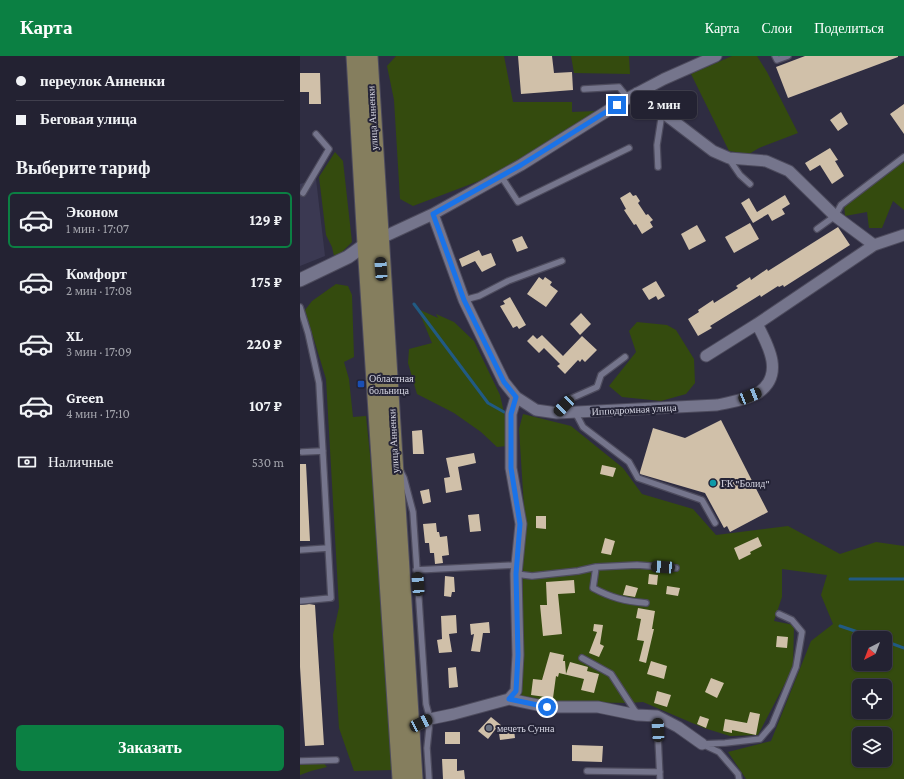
<!DOCTYPE html>
<html lang="ru">
<head>
<meta charset="utf-8">
<style>
  :root { --surface:#232232; --page:#2b2a3a; --text:#f1f3f6; --muted:#a3a4ac; --line:#403f4d; --accent:#0b8043 }
  body { margin:0; font-family:"Crimson Pro",serif; background:var(--page); color:var(--text); height:100vh; display:flex; flex-direction:column; font-size:15px; white-space:nowrap }
  * { box-sizing:border-box; margin:0 }
  p { font-size:13px; color:var(--muted) }
  .icon { flex:none; width:22px; height:22px; fill:none; stroke:currentColor; stroke-width:2; stroke-linecap:round; stroke-linejoin:round }
  .map { position:relative; flex:1; overflow:hidden }
  .drawer { display:flex; flex-direction:column; background:var(--surface); width:300px }
  .drawer>* { flex:none }
  .top-card { display:grid; align-content:center; height:88px; padding:0 16px; background:var(--surface) }
  .needle { width:26px; rotate:222deg }
  .buttons { position:absolute; left:552px; top:575px; display:grid; gap:8px }
  .buttons a { display:grid; place-items:center; width:40px; height:40px; border-radius:6px; background:var(--surface); box-shadow:0 1px 3px #0004,0 0 0 1px var(--line); font-size:20px }
  .end { position:absolute; width:18px; height:18px; margin:-9px; border:5px solid #1a73e8; background:#fff; box-shadow:0 0 0 2px #fff }
  .from { border-radius:50% }
  .bubble { position:absolute; height:28px; border-radius:6px; background:var(--surface); box-shadow:0 1px 3px #0004,0 0 0 1px var(--line); font-size:13px; font-weight:700; line-height:28px; text-align:center }
  .car { position:absolute; width:12px; height:24px; margin:-12px -6px; border-radius:5px; box-shadow:0 0 3px 1px #0007; background:linear-gradient(#222 24%,#8ab4d8 0 40%,#222 0 76%,#8ab4d8 0 86%,#222 0) }
  .top-card b { display:flex; align-items:center; gap:14px; height:38px; font-size:15px }
  .top-card b+b { border-top:1px solid var(--line) }
  .top-card i { width:10px; height:10px; background:var(--text) }
  ul { padding:0; list-style:none }
  li { display:flex; align-items:center; gap:12px; height:56px; margin:0 8px 6px; padding:0 8px; border:2px solid transparent; border-radius:6px }
  li div { flex:1 }
  li b { display:block; font-size:15px }
  li em { font-style:normal; font-weight:700 }
  li.active { border-color:var(--accent) }
  li>.icon { width:36px; height:36px; stroke-width:1.5 }
  h2 { padding:0 16px; font-size:18px; line-height:48px }
  .pay { display:flex; align-items:center; gap:10px; height:44px; padding:0 16px; font-size:15px }
  .pay p { margin-inline-start:auto }
  .action { display:flex; gap:8px; margin-top:auto; padding:8px 16px }
  .action a { flex:1; height:46px; border-radius:6px; background:var(--accent); color:#fff; font-size:16px; font-weight:700; line-height:46px; text-align:center }
  header { display:flex; align-items:center; gap:24px; box-sizing:border-box; height:56px; padding:0 20px; background:var(--accent); color:#fff }
  header strong { font-size:19px }
  nav { display:flex; gap:22px; margin-inline-start:auto; font-size:14px }
  main { display:flex; flex:1; min-height:0 }
  .map>svg:first-child { display:block }
  .built { fill:#3b3952 }
  .green { fill:#344b0e; fill-rule:evenodd }
  .lines { fill:none; stroke-linecap:round; stroke-linejoin:round }
  .stream { stroke:#215a83; stroke-width:3 }
  .building { fill:#d0c0a9 }
  .service-casing { stroke:#4d4b5d; stroke-width:8 }
  .minor-casing { stroke:#4d4b5d; stroke-width:13 }
  .tertiary-casing { stroke:#4d4b5d; stroke-width:15 }
  .primary-casing { stroke:#4d4b5d; stroke-width:19 }
  .service { stroke:#75758c; stroke-width:5.5 }
  .minor { stroke:#75758c; stroke-width:11 }
  .tertiary { stroke:#75758c; stroke-width:13 }
  .primary { stroke:#857e5e; stroke-width:17 }
  .route { stroke:#1a73e8; stroke-width:5 }
  .transit-dot { fill:#1a4fb4; stroke:#252437; stroke-width:1.5 }
  .culture-dot { fill:#0f9aa8; stroke:#252437; stroke-width:1.5 }
  .worship-dot { fill:#6b7280; stroke:#252437; stroke-width:1.5 }
  .labels { text-anchor:middle; stroke-width:4; stroke-linejoin:round; paint-order:stroke }
  .street-label { font-size:10px; fill:#d7d7e4; stroke:#252437 }
  .poi-label { font-size:10px; fill:#d7d7e4; stroke:#252437; text-anchor:start }
</style>
</head>
<body>
<header>
<strong>Карта</strong>
<nav><a>Карта</a><a>Слои</a><a>Поделиться</a></nav>
</header>
<main>
<section class="drawer">
<div class="top-card">
<b><i class="from"></i>переулок Анненки</b>
<b><i></i>Беговая улица</b>
</div>
<h2>Выберите тариф</h2>
<ul>
<li class="active"><svg class="icon" aria-label="car" viewBox="0 0 24 24"><path d="M5 17H2v-5l4-1 3-4h7l3 4 3 1v5h-3M9 17h6M6 11h13"/><circle cx="7" cy="17" r="2"/><circle cx="17" cy="17" r="2"/></svg><div><b>Эконом</b><p>1 мин · 17:07</p></div><em>129 ₽</em></li>
<li><svg class="icon" aria-label="car" viewBox="0 0 24 24"><path d="M5 17H2v-5l4-1 3-4h7l3 4 3 1v5h-3M9 17h6M6 11h13"/><circle cx="7" cy="17" r="2"/><circle cx="17" cy="17" r="2"/></svg><div><b>Комфорт</b><p>2 мин · 17:08</p></div><em>175 ₽</em></li>
<li><svg class="icon" aria-label="car" viewBox="0 0 24 24"><path d="M5 17H2v-5l4-1 3-4h7l3 4 3 1v5h-3M9 17h6M6 11h13"/><circle cx="7" cy="17" r="2"/><circle cx="17" cy="17" r="2"/></svg><div><b>XL</b><p>3 мин · 17:09</p></div><em>220 ₽</em></li>
<li><svg class="icon" aria-label="car" viewBox="0 0 24 24"><path d="M5 17H2v-5l4-1 3-4h7l3 4 3 1v5h-3M9 17h6M6 11h13"/><circle cx="7" cy="17" r="2"/><circle cx="17" cy="17" r="2"/></svg><div><b>Green</b><p>4 мин · 17:10</p></div><em>107 ₽</em></li>
</ul>
<div class="pay"><svg class="icon" aria-label="cash" viewBox="0 0 24 24"><path d="M3 7h18v10H3z"/><circle cx="12" cy="12" r="2"/></svg>Наличные<p>530 m</p></div>
<div class="action"><a>Заказать</a></div>
</section>
<div class="map">
<svg width="604" height="723" viewBox="0 0 604 723">
  <rect width="100%" height="100%" fill="#2f2d42"/>
  <path class="built" d="M16 123 25 200 0 210V128Z"/>
  <path class="green" d="M96 0H204L213 46H272V56L296 55 221 109 113 150 100 143 94 44 87 10Z
    M271 0H329L330 18 274 17Z
    M432 0H457L467 16 498 77 459 92 449 98 429 95 391 18Z
    M35 96 43 105 52 186 39 199 34 200 32 191 26 179 19 121Z
    M604 104V154L593 145 582 172H569L567 156 545 160 544 147Z
    M36 228 48 230 52 239 54 301 44 306 49 323 53 361 66 360 79 486 92 714 54 715 39 672 33 579 39 551 26 323 5 254 12 245Z
    M118 253 138 262 136 258 154 266 174 285 200 339 205 361 207 390 197 391 181 376 154 357 117 338 108 307 109 293 132 287Z
    M337 266 367 269 376 274 394 303 395 327 386 338 361 345 322 341 309 330 336 296 329 275Z
    M223 358 271 370 323 412 342 438 393 453 416 479 488 470 540 498 576 486 604 490V723H446L428 696 471 685 511 585 533 568 521 539 527 519 482 513V541L474 565 494 569 493 612 458 679 430 680 404 672 343 646 329 647 271 646 221 642 224 451 219 373ZM559 582H585V608H559ZM559 630H585V656H559ZM559 678H585V704H559Z
    M21 704 27 711 11 715 0 719V705Z"/>
  <g class="lines">
    <path class="stream" d="M114 248 188 347 204 356
      M550 523H604
      M540 570 576 582
      M585 585 604 592"/>
  </g>
  <path class="building" d="M218 0H252L254 17 272 16 273 34 221 38Z
    M505 0H598V1L488 42 476 11Z
    M0 17H20L21 48H9V36H0Z
    M604 48V78L590 58Z
    M541 56 548 68 538 75 530 64Z
    M530 92 538 104 535 105 544 120 532 128 520 109 510 115 505 107Z
    M330 136 333 140 336 139 340 145 338 147 346 159 348 158 353 164 350 166 353 171 342 178 336 168 334 169 324 154 326 153 320 142Z
    M485 139 490 148 482 153 485 158 472 165 468 158 453 167 441 147 449 142 457 156Z
    M450 167 459 183 434 197 425 181Z
    M397 169 406 185 389 194 381 178Z
    M538 171 550 189 484 231 483 229 479 231 478 230 461 241 460 239 410 270 412 272 398 280 388 263 399 256 398 254 413 244 414 247 438 232 436 230 450 221 451 224 467 213 468 215Z
    M222 180 228 192 217 196 212 184Z
    M179 194 182 200 191 197 196 209 182 216 175 205 162 211 159 203Z
    M239 221 243 224 245 221 252 226 250 229 258 235 246 251 227 238Z
    M356 225 365 240 358 244 356 240 349 244 342 233Z
    M210 241 226 269 219 273 217 270 213 272 200 250 205 248 203 245Z
    M281 257 291 268 280 279 270 268Z
    M233 279 237 283 242 279 263 300 282 280 297 294 285 306 282 303 280 306 278 304 265 318 257 310 260 308 244 292 239 297 227 285Z
    M421 364 468 456 430 476 427 470 424 472 405 437 340 418V416L353 372 385 382Z
    M122 374 124 398H113L112 375Z
    M174 397 176 407 158 411 162 434 146 437 144 422 150 421 146 402Z
    M0 408H6L10 485H0Z
    M302 409 316 412 313 421 300 418Z
    M129 433 131 446 123 448 120 435Z
    M179 458 181 475 170 476 168 459Z
    M236 460H246V473L236 472Z
    M136 467 137 476H139L140 481 147 480 149 499 142 500 143 507 135 508 134 497H130L129 487H125L123 468Z
    M458 481 462 490 450 496 451 498 439 504 434 492Z
    M305 482 315 485 311 499 301 497Z
    M349 518 358 519 357 529 348 528Z
    M145 520 154 521 155 536H152L151 541 144 540Z
    M274 524 275 537 258 538 262 578 243 580 240 549H247L246 526Z
    M326 529 338 532 335 541 323 539Z
    M367 530 380 532 378 540 366 538Z
    M9 548 15 549 24 689 5 690 0 611V549Z
    M338 552 355 555 352 573H354L346 607 339 605 344 585 337 584 341 563 336 562Z
    M156 559 157 577 149 578 152 596 139 597 137 584 142 583 141 560Z
    M189 566 190 577H183L180 596 171 595 174 578 171 579 170 568Z
    M294 568 303 569 300 588 304 590 299 601 289 597 297 576 293 575Z
    M477 580 488 581 487 592 476 591Z
    M250 596 264 599 263 605H265L266 618 270 606 288 611 287 615 299 618 294 637 281 634 284 623 259 617 258 621 256 620 253 642 231 639 233 623 242 624Z
    M351 605 367 610 364 623 347 618Z
    M156 611 158 631 149 632 148 612Z
    M411 622 424 627 417 642 405 636Z
    M357 635 371 639 367 651 354 647Z
    M450 656 460 658 456 679 432 674V677L423 675 425 663 447 667Z
    M400 660 409 663 406 672 397 668Z
    M191 661 207 674H214L215 682 200 684 198 670 188 683 178 675Z
    M145 676H160V688H145Z
    M272 689 303 690 302 706 272 705Z
    M142 703H157V715L164 714 165 723H143Z"/>
  <g class="lines">
    <defs>
      <path id="service" d="M475 0 477 4 488 0
        M284 33 319 31 328 42
        M429 103 440 119 450 128
        M358 111 357 89 362 57
        M201 120 218 146 329 92
        M3 137 29 93 16 78
        M517 173 535 160 541 149 604 101
        M164 244 179 240 208 225 262 205
        M0 251 8 277 19 327 31 542 0 545
        M258 356 270 343 297 331 301 319 325 301
        M275 356 283 371 329 406 338 422 402 444 415 467
        M2 396 23 395
        M101 416 104 422 113 456 126 648 130 663 127 692 129 723
        M0 494 28 492
        M296 511 293 532C312 542 324 545 346 547
        M116 514 216 509
        M216 518 232 520 278 515 296 511 337 509 376 512
        M282 602 311 618 337 658
        M357 660 360 723
        M402 688 425 687 460 683 472 669 496 611 502 576 492 564 479 558
        M404 689 419 696 438 718 439 723
        M0 705 36 704
        M287 715 360 716"/>
      <path id="minor" d="M337 37 413 95 429 102 466 105 489 115 535 160 574 189
        M133 158 164 244 204 326 216 341 236 354 257 357 417 349C430 346 447 344 458 337 485 319 468 289 457 268L406 300
        M79 183 133 158 221 109 328 42 364 23 416 0
        M457 268 574 189 604 179
        M209 643 247 651H298L337 659 357 660 378 671 402 688
        M111 672 130 663 154 658 209 643 216 635 218 599 216 518 221 468 211 412V358L216 341"/>
      <path id="tertiary" d="M0 224 48 201 66 188 72 185"/>
      <path id="primary" d="M55 0 66 188 101 723
        M69 0C82 241 101 482 114 723"/>
    </defs>
    <use href="#service" class="service-casing"/>
    <use href="#minor" class="minor-casing"/>
    <use href="#tertiary" class="tertiary-casing"/>
    <use href="#primary" class="primary-casing"/>
    <use href="#service" class="service"/>
    <use href="#minor" class="minor"/>
    <use href="#tertiary" class="tertiary"/>
    <use href="#primary" class="primary"/>
  </g>
  <g class="lines">
    <path class="route" d="M247 651 209 643 216 635 218 599 216 518 220 468 211 412V358L216 341 204 326 164 244 133 158 221 109 317 49"/>
  </g>
  <rect class="transit-dot" x="57" y="324" width="8" height="8" rx="2"/>
  <circle class="culture-dot" cx="413" cy="427" r="4"/>
  <circle class="worship-dot" cx="189" cy="672" r="4"/>
  <g class="labels">
    <g class="street-label">
      <text transform="translate(72 62) rotate(-93)" y="4">улица Анненки</text>
      <text transform="translate(334 353) rotate(-3)" y="4">Ипподромная улица</text>
      <text transform="translate(93 385) rotate(-93)" y="4">улица Анненки</text>
    </g>
    <g class="poi-label">
      <text x="69" y="326">Областная<tspan x="69" dy="12">больница</tspan></text>
      <text x="421" y="431">ГК "Болид"</text>
      <text x="197" y="676">мечеть Сунна</text>
    </g>
  </g>
</svg>
<div class="buttons">
<a><svg class="needle" viewBox="-14 -14 28 28"><path d="M0-13l5 13h-10z" fill="#e53935"/><path d="M0 13l5-13h-10z" fill="#a3a4ac"/></svg></a>
<a><svg class="icon" aria-label="locate" viewBox="0 0 24 24"><circle cx="12" cy="12" r="6"/><path d="M12 2v4M12 18v4M2 12h4M18 12h4"/></svg></a>
<a><svg class="icon" aria-label="layers" viewBox="0 0 24 24"><path d="M12 4l9 5-9 5-9-5zM3 14l9 5 9-5"/></svg></a>
</div>
<i class="end from" style="left:247px;top:651px"></i>
<i class="end" style="left:317px;top:49px"></i>
<div class="bubble" style="left:331px;top:35px;width:66px">2 мин</div>
<i class="car" style="left:81px;top:213px;rotate:356deg"></i>
<i class="car" style="left:450px;top:340px;rotate:68deg"></i>
<i class="car" style="left:264px;top:350px;rotate:224deg"></i>
<i class="car" style="left:363px;top:511px;rotate:274deg"></i>
<i class="car" style="left:118px;top:528px;rotate:356deg"></i>
<i class="car" style="left:121px;top:667px;rotate:64deg"></i>
<i class="car" style="left:358px;top:674px;rotate:357deg"></i>
</div>
</main>
</body>
</html>
